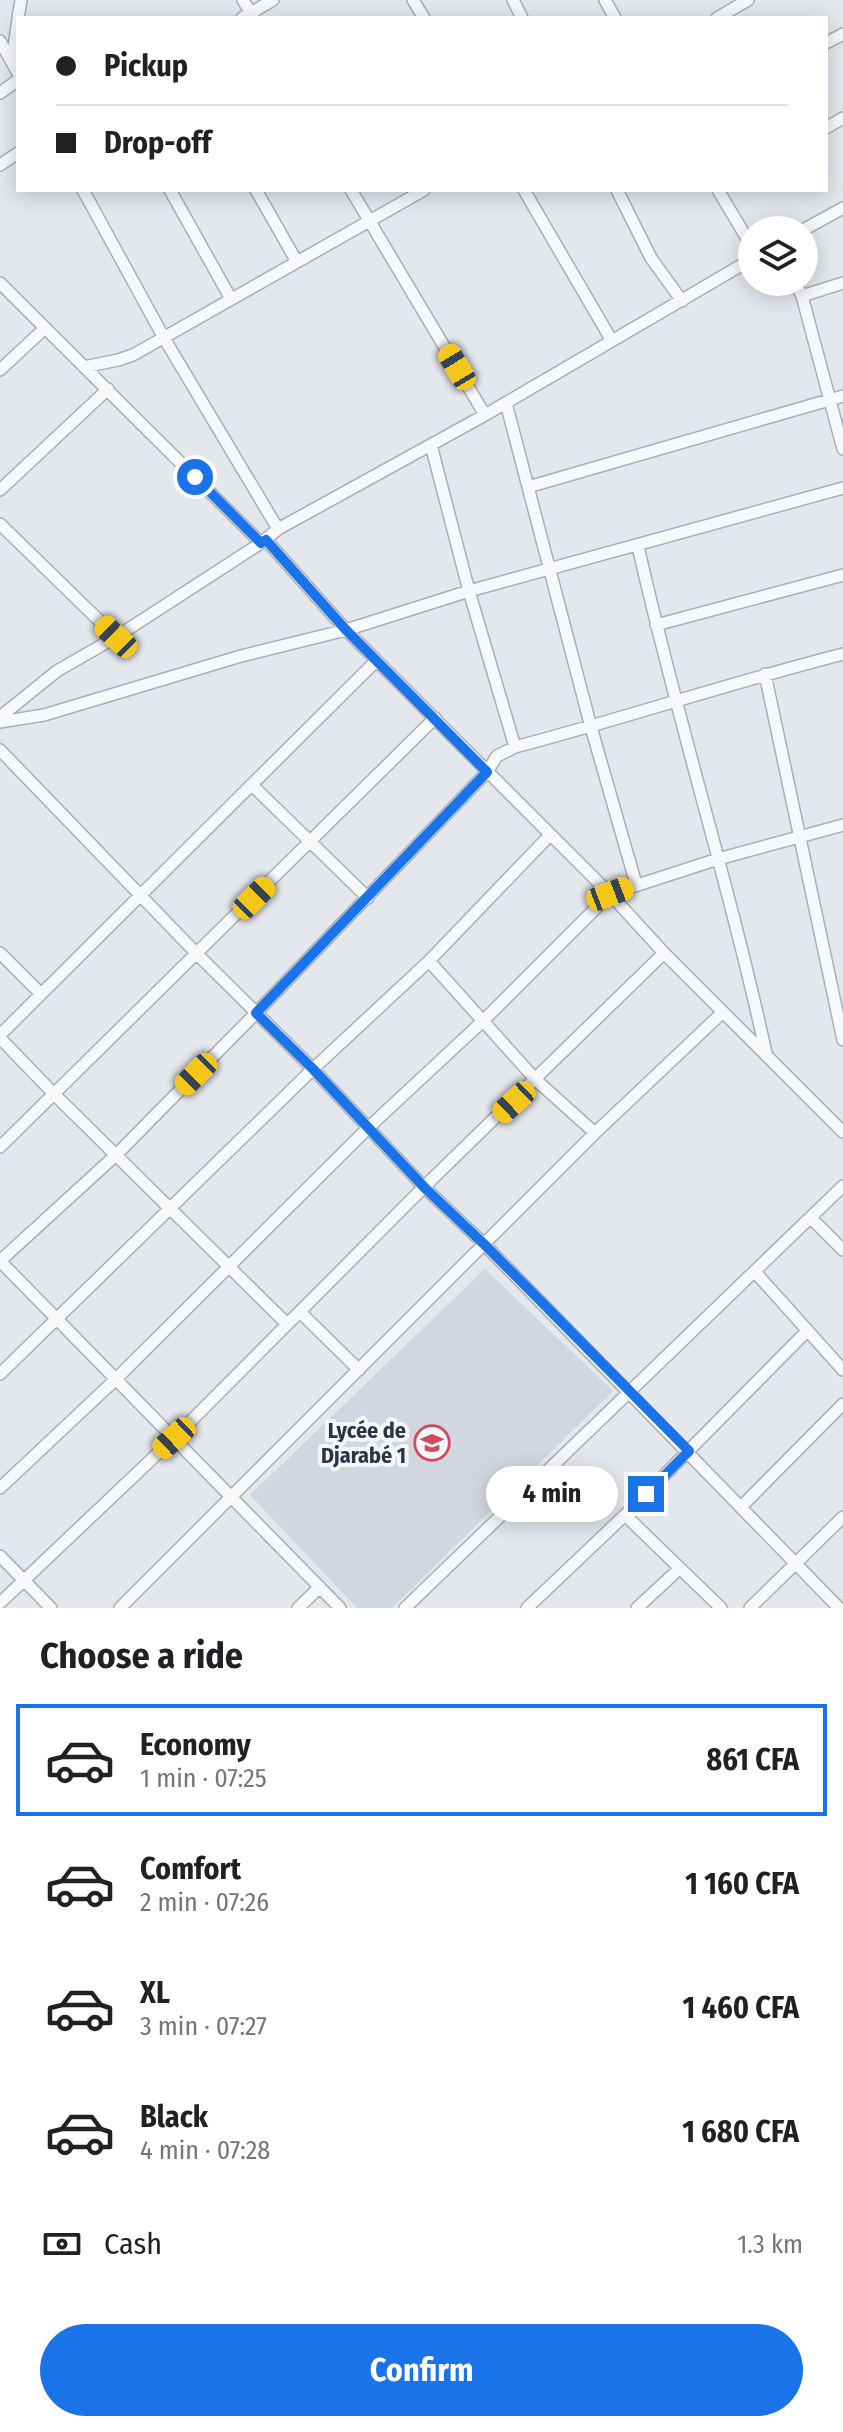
<!DOCTYPE html>
<html lang="en">
<head>
<meta charset="utf-8">
<style>
  :root { --surface:#fff; --page:#f6f6f6; --text:#202124; --muted:#757577; --line:#e0e0e0; --accent:#1a73e8 }
  body { margin:0; font-family:"Fira Sans Condensed",sans-serif; background:var(--page); color:var(--text); height:100vh; display:flex; flex-direction:column; font-size:30px; white-space:nowrap }
  * { box-sizing:border-box; margin:0 }
  p { font-size:26px; color:var(--muted) }
  .icon { flex:none; width:44px; height:44px; fill:none; stroke:currentColor; stroke-width:2; stroke-linecap:round; stroke-linejoin:round }
  .map { position:relative; height:1608px; overflow:hidden }
  .panel { display:flex; flex-direction:column; background:var(--surface); flex:1 }
  .panel>* { flex:none }
  .hud { position:absolute; left:16px; top:16px; width:812px; height:176px; border-radius:0px; box-shadow:0 4px 20px #0003; display:grid; align-content:center; height:176px; padding:0 40px; background:var(--surface) }
  .controls { position:absolute; left:738px; top:216px; display:grid; gap:16px }
  .controls a { display:grid; place-items:center; width:80px; height:80px; border-radius:50%; background:var(--surface); box-shadow:0 4px 20px #0003; font-size:40px }
  .end { position:absolute; width:36px; height:36px; margin:-18px; border:10px solid #1a73e8; background:#fff; box-shadow:0 0 0 4px #fff }
  .from { border-radius:50% }
  .bubble { position:absolute; height:56px; border-radius:28px; background:var(--surface); box-shadow:0 4px 20px #0003; font-size:26px; font-weight:700; line-height:56px; text-align:center }
  .car { position:absolute; width:24px; height:48px; margin:-24px -12px; border-radius:10px; box-shadow:0 0 6px 2px #0007; background:linear-gradient(#f5c518 24%,#345 0 40%,#f5c518 0 76%,#345 0 86%,#f5c518 0) }
  .hud b { display:flex; align-items:center; gap:28px; height:76px; font-size:30px }
  .hud b+b { border-top:2px solid var(--line) }
  .hud i { width:20px; height:20px; background:var(--text) }
  ul { padding:0; list-style:none }
  li { display:flex; align-items:center; gap:24px; height:112px; margin:0 16px 12px; padding:0 24px; border:4px solid transparent; border-radius:0px }
  li div { flex:1 }
  li b { display:block; font-size:30px }
  li em { font-style:normal; font-weight:700 }
  li.on { border-color:var(--accent) }
  li>.icon { width:72px; height:72px; stroke-width:1.5 }
  h2 { padding:0 40px; font-size:36px; line-height:96px }
  .pay { display:flex; align-items:center; gap:20px; height:88px; padding:0 40px; font-size:30px }
  .pay p { margin-inline-start:auto }
  .primary-button { display:flex; gap:16px; margin-top:auto; padding:16px 40px }
  .primary-button a { flex:1; height:92px; border-radius:48px; background:var(--accent); color:#fff; font-size:32px; font-weight:700; line-height:92px; text-align:center }
  .map>svg:first-child { display:block }
  .built { fill:#d2d6de }
  .lines { fill:none; stroke-linecap:round; stroke-linejoin:round }
  .minor-casing { stroke:#a9aeb7; stroke-width:14 }
  .minor { stroke:#f7f8fa; stroke-width:11 }
  .route { stroke:#1a73e8; stroke-width:10 }
  .labels { text-anchor:middle; stroke-width:8; stroke-linejoin:round; paint-order:stroke }
  .poi-label { font-size:22px; font-weight:bold; fill:#2b3445; stroke:#f4f6f9; text-anchor:end }
</style>
</head>
<body>
<div class="map">
<svg width="843" height="1608" viewBox="0 0 843 1608">
  <rect width="100%" height="100%" fill="#e4e7ec"/>
  <path class="built" d="M485 1269 613 1391 392 1608H357L250 1495Z"/>
  <g class="lines">
    <defs>
      <path id="minor" d="M243 0 253 17
        M413 0 424 18
        M513 0 522 18
        M605 0 615 18
        M18 18 21 0
        M242 18 273 0
        M717 18 748 0
        M0 41 18 73
        M826 43 843 34
        M12 62 18 19
        M0 93 18 80
        M826 128 843 118
        M0 165 18 153
        M83 190 164 338 278 529
        M170 190 231 299
        M256 190 297 262
        M351 190 485 415
        M524 190 612 341
        M617 190 651 258 682 301
        M718 190 752 247
        M803 230 843 208
        M795 282 802 296 843 283
        M0 283 261 543
        M802 296 843 449
        M84 367 118 360 133 355 424 190
        M0 370 44 329
        M506 403 591 727 636 884
        M431 445 469 591 515 747
        M528 487 843 396
        M0 490 108 389
        M0 524 116 637
        M266 540 346 630 610 894 664 953 843 1132
        M638 546C676 716 729 883 766 1053
        M656 625 843 575
        M765 674 843 1040
        M0 717 57 671 116 637 261 543 278 529 485 415 752 259
        M0 722 44 715 241 656 346 630 469 591 843 488
        M0 750 197 954 313 1069 424 1187 484 1244 839 1608
        M253 786 368 898
        M0 953 41 994
        M429 961 536 1080 595 1133
        M0 1035 376 661
        M0 1038 55 1095 287 1324
        M0 1147 435 718
        M811 1218 843 1250
        M0 1261 117 1154 256 1013 487 772 497 756 515 747C625 718 733 682 843 654
        M0 1261 340 1608
        M755 1272 843 1370
        M300 1312 359 1370
        M0 1374 313 1069 429 961 550 835
        M0 1488 116 1379 368 1128 484 1020 610 894 718 859 843 825
        M741 1507 843 1404
        M625 1515 721 1608
        M0 1556 51 1608
        M0 1603 174 1438 424 1187 664 953
        M120 1608 595 1133 723 1012
        M298 1608 320 1587
        M405 1608 843 1186
        M527 1608 625 1515 807 1331
        M637 1608 679 1569
        M750 1608 843 1517"/>
    </defs>
    <use href="#minor" class="minor-casing"/>
    <use href="#minor" class="minor"/>
  </g>
  <g class="lines">
    <path class="route" d="M195 477 261 543 266 540 346 630 487 772 256 1013 313 1069 424 1187 484 1244 689 1451 646 1494"/>
  </g>
  <defs>
    <symbol id="university-ring" viewBox="-11 -11 22 22"><circle r="9.5" fill="#f4f6f9" stroke="#d1495b" stroke-width="1.5"/><path d="M0-5L7-2L0 1L-7-2ZM-4 1L0 2.5L4 1V4Q0 6-4 4Z" fill="#d1495b"/></symbol>
  </defs>
  <g fill-rule="evenodd">
    <use href="#university-ring" x="412" y="1423" width="40" height="40"/>
  </g>
  <g class="labels">
    <g class="poi-label">
      <text x="406" y="1438">Lycée de<tspan x="406" dy="25">Djarabé 1</tspan></text>
    </g>
  </g>
</svg>
<div class="controls">
<a><svg class="icon" aria-label="layers" viewBox="0 0 24 24"><path d="M12 4l9 5-9 5-9-5zM3 14l9 5 9-5"/></svg></a>
</div>
<i class="end from" style="left:195px;top:477px"></i>
<i class="end" style="left:646px;top:1494px"></i>
<div class="bubble" style="left:486px;top:1466px;width:132px">4 min</div>
<i class="car" style="left:457px;top:367px;rotate:329deg"></i>
<i class="car" style="left:116px;top:637px;rotate:314deg"></i>
<i class="car" style="left:610px;top:894px;rotate:69deg"></i>
<i class="car" style="left:254px;top:898px;rotate:45deg"></i>
<i class="car" style="left:196px;top:1074px;rotate:225deg"></i>
<i class="car" style="left:514px;top:1102px;rotate:227deg"></i>
<i class="car" style="left:174px;top:1438px;rotate:227deg"></i>
<div class="hud">
<b><i class="from"></i>Pickup</b>
<b><i></i>Drop-off</b>
</div>
</div>
<section class="panel">
<h2>Choose a ride</h2>
<ul>
<li class="on"><svg class="icon" aria-label="car" viewBox="0 0 24 24"><path d="M5 17H2v-5l4-1 3-4h7l3 4 3 1v5h-3M9 17h6M6 11h13"/><circle cx="7" cy="17" r="2"/><circle cx="17" cy="17" r="2"/></svg><div><b>Economy</b><p>1 min · 07:25</p></div><em>861 CFA</em></li>
<li><svg class="icon" aria-label="car" viewBox="0 0 24 24"><path d="M5 17H2v-5l4-1 3-4h7l3 4 3 1v5h-3M9 17h6M6 11h13"/><circle cx="7" cy="17" r="2"/><circle cx="17" cy="17" r="2"/></svg><div><b>Comfort</b><p>2 min · 07:26</p></div><em>1 160 CFA</em></li>
<li><svg class="icon" aria-label="car" viewBox="0 0 24 24"><path d="M5 17H2v-5l4-1 3-4h7l3 4 3 1v5h-3M9 17h6M6 11h13"/><circle cx="7" cy="17" r="2"/><circle cx="17" cy="17" r="2"/></svg><div><b>XL</b><p>3 min · 07:27</p></div><em>1 460 CFA</em></li>
<li><svg class="icon" aria-label="car" viewBox="0 0 24 24"><path d="M5 17H2v-5l4-1 3-4h7l3 4 3 1v5h-3M9 17h6M6 11h13"/><circle cx="7" cy="17" r="2"/><circle cx="17" cy="17" r="2"/></svg><div><b>Black</b><p>4 min · 07:28</p></div><em>1 680 CFA</em></li>
</ul>
<div class="pay"><svg class="icon" aria-label="cash" viewBox="0 0 24 24"><path d="M3 7h18v10H3z"/><circle cx="12" cy="12" r="2"/></svg>Cash<p>1.3 km</p></div>
<div class="primary-button"><a>Confirm</a></div>
</section>
</body>
</html>
